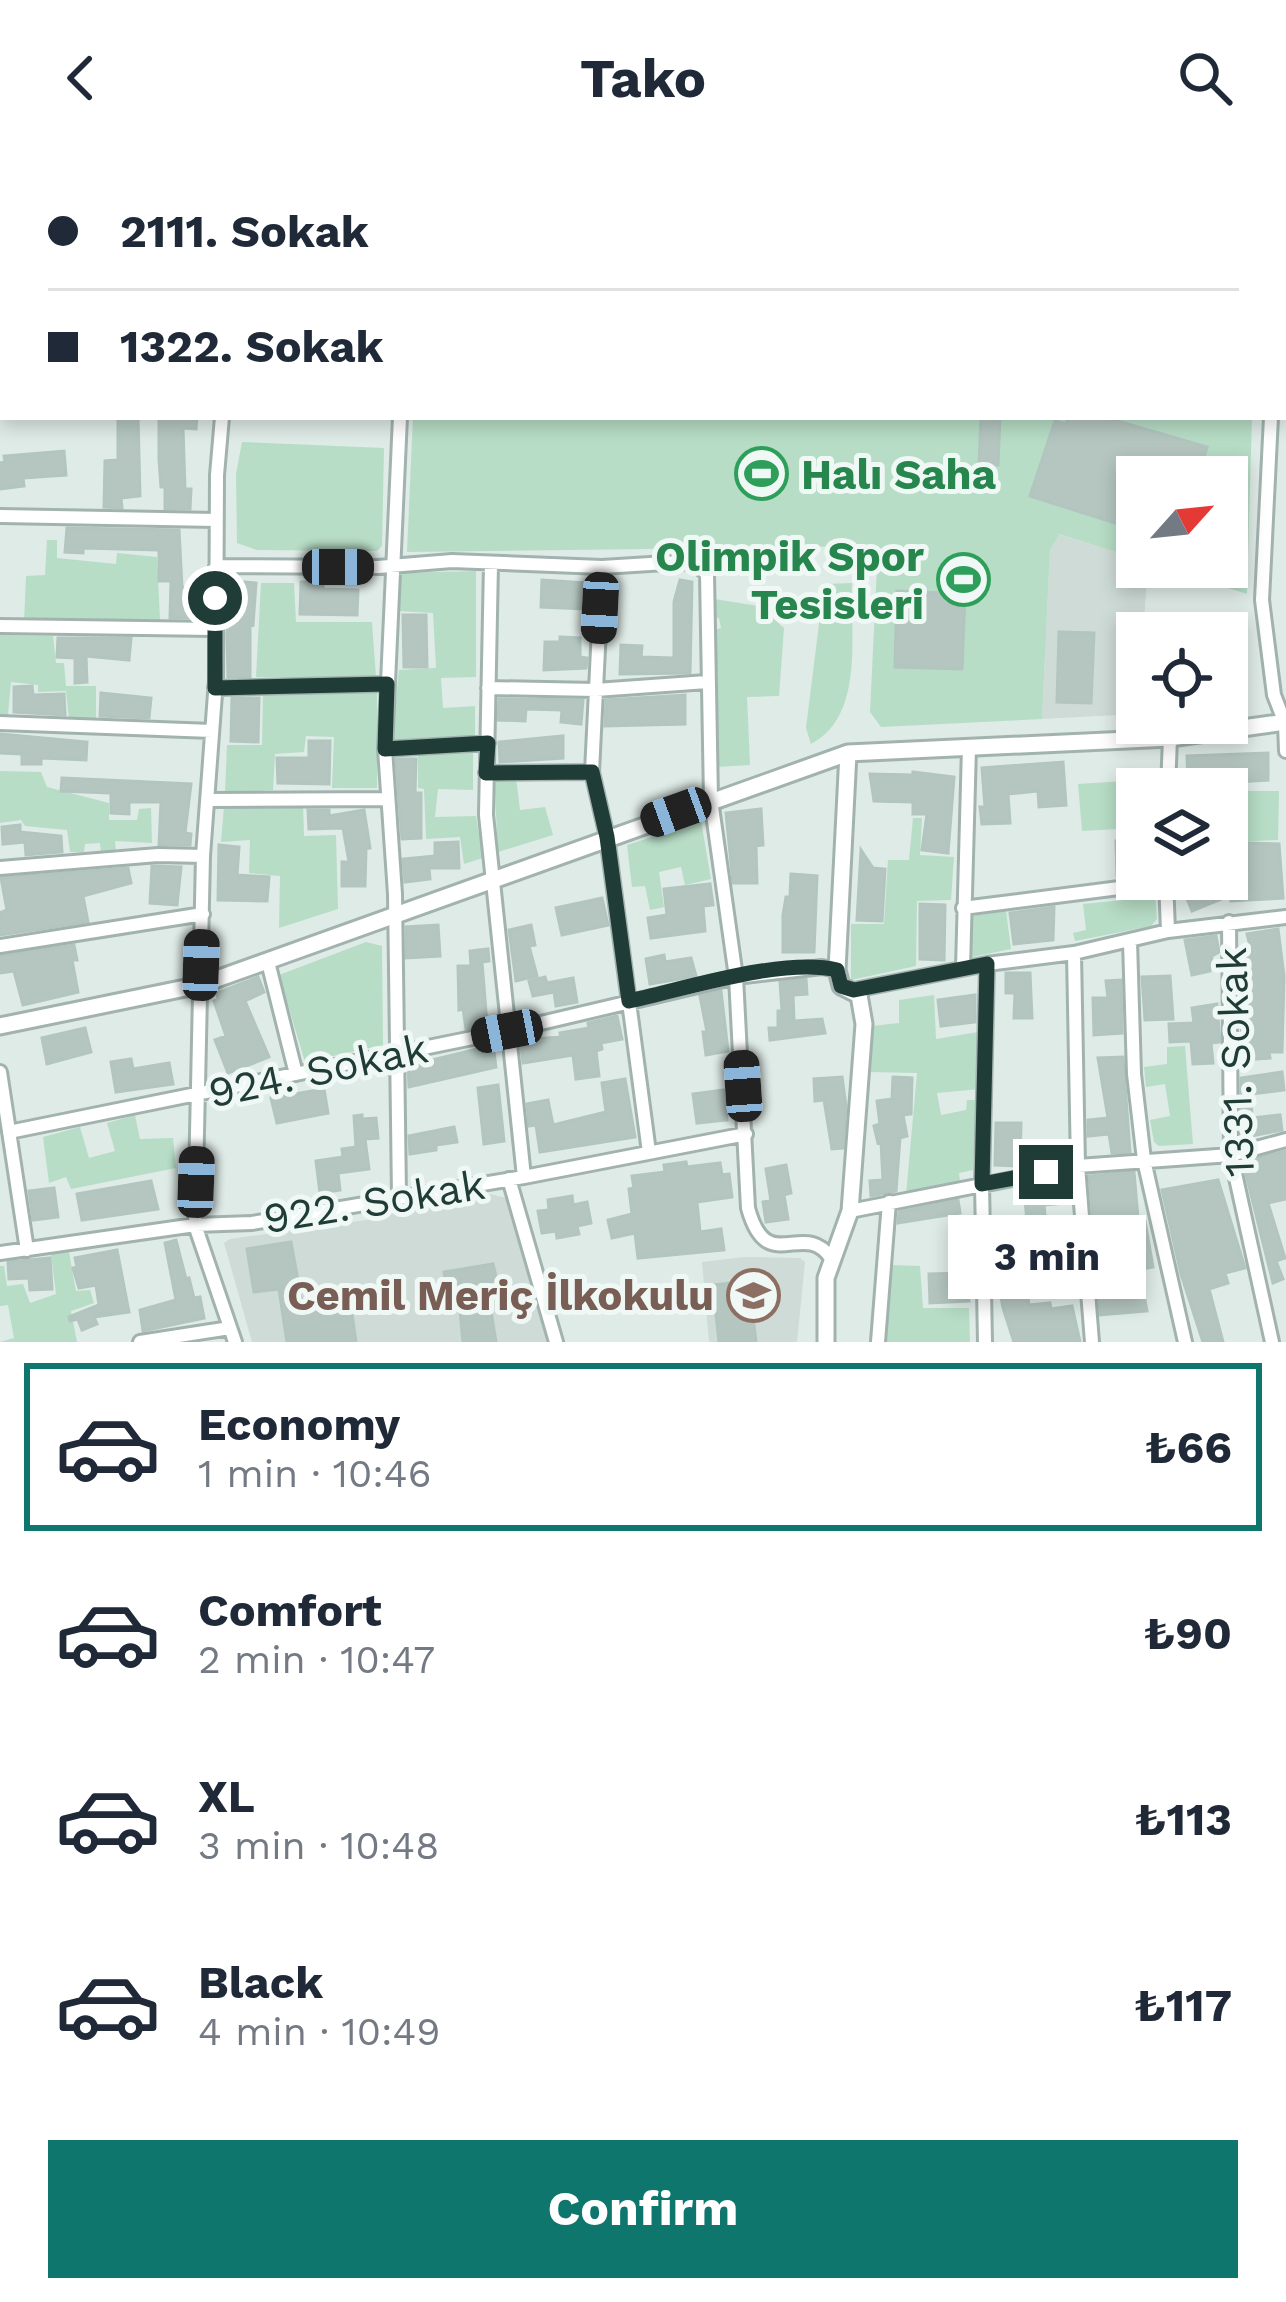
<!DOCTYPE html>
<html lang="en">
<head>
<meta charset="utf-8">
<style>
  :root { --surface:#fff; --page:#f2f2f3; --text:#1f2937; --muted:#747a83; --line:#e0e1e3; --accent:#0f766e }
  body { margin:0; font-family:"Work Sans",sans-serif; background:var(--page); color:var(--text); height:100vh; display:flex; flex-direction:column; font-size:45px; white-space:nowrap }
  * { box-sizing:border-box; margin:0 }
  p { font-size:39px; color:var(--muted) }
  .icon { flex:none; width:66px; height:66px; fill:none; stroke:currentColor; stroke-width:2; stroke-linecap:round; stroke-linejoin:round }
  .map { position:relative; height:1186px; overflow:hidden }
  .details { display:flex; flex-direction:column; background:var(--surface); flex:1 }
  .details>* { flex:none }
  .guide { position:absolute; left:0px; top:0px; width:1287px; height:264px; box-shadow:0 6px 18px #0003; display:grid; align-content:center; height:264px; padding:0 48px; background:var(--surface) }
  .needle { width:78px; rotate:63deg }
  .controls { position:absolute; left:1116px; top:300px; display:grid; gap:24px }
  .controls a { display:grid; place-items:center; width:132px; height:132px; border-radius:0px; background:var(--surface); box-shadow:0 6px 18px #0003; font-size:60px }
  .end { position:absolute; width:54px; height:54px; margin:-27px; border:15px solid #203c37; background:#fff; box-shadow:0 0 0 6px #fff }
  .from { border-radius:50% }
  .bubble { position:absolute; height:84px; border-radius:0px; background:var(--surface); box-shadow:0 6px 18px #0003; font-size:39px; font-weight:700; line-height:84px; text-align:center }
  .car { position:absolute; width:36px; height:72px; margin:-36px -18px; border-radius:15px; box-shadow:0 0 9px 3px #0007; background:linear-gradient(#222 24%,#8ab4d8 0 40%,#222 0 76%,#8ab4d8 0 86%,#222 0) }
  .guide b { display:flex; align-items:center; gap:42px; height:114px; font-size:45px }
  .guide b+b { border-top:3px solid var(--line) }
  .guide i { width:30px; height:30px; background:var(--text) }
  ul { padding:21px 0 0; list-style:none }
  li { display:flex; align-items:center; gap:36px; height:168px; margin:0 24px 18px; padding:0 24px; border:6px solid transparent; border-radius:0px }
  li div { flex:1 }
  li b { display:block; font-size:45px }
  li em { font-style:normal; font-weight:700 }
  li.active { border-color:var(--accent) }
  li>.icon { width:108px; height:108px; stroke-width:1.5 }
  .primary-button { display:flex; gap:24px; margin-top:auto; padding:24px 48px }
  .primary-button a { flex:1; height:138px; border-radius:0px; background:var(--accent); color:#fff; font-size:48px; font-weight:700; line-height:138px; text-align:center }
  header { display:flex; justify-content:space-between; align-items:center; height:156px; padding:0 48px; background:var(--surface); font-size:54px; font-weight:700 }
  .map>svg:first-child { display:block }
  .built { fill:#cedbd6 }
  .green { fill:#b7ddc6 }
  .building { fill:#b5c6c0; stroke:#b2c5bf; stroke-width:3 }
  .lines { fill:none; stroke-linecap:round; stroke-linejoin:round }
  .minor-casing { stroke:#a2b3af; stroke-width:18 }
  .tertiary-casing { stroke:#a2b3af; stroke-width:21 }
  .minor { stroke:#fff; stroke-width:12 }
  .tertiary { stroke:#fff; stroke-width:15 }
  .route { stroke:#203c37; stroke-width:15 }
  .labels { text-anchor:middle; stroke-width:10; stroke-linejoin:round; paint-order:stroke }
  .leisure-label { font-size:42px; font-weight:bold; fill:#27864d; stroke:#f0f8f5; text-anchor:start }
  .street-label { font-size:42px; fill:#203c37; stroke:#f0f8f5 }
  .education-label { font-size:42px; font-weight:bold; fill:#785e54; stroke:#f0f8f5; text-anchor:end }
</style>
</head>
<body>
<header><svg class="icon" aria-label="back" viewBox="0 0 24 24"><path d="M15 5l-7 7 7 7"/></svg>Tako<svg class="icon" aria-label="search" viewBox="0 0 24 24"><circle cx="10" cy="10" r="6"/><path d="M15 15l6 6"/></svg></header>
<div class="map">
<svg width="1286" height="1186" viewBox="0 0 1286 1186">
  <rect width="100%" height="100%" fill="#dfebe7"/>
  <path class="built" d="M1058 378 1137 403V411H1148L1143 477H1137L1136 558 1042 563 1050 396Z
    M489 1038 507 1042 548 1186H252L224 1087 230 1083 387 1061 391 1051Z
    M744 1101 800 1102 805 1106 797 1186H709L702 1106Z"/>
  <path class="green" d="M413 261H1252L1247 438 1163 411H1227V321H1137V403L1059 378 1050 395 1042 563 881 571 870 556 878 390 407 396Z
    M242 286 384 292 382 390 377 395 257 394 237 387 236 318Z
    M47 384H57V402L116 408 117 397 157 401 160 464 24 466 26 420 45 419Z
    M476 415V521L441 522 443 552 475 550V583L392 585 399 514 436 512 433 457 398 455 397 417Z
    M261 427H294L296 466H372L376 521H256Z
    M852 427C850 478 865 560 811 588L806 572 824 428Z
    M714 443 759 450 784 472 779 540 747 541 750 609 716 611 715 474 721 472 719 462H714Z
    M0 479 53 480 56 507H64L66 530H96V564L69 563 66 535 38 536V529L11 526 8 559 0 560Z
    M377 535V632H332L334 581 306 580 304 596 275 598 273 634 225 637 227 589H262L263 537Z
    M473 596V634L438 633 435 661 476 660 483 702 464 708 460 681 426 683 424 633 418 632V598Z
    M0 615 41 616 47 631 109 647V664H137L139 653 151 652 152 687 115 685 116 696 101 697 100 687 85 688 84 696H70L67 674 25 670 21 664 0 667Z
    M494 620 516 622 520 654 545 651 553 679 498 696Z
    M1154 623 1155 633H1137V672L1082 675 1078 628Z
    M1230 635H1279L1278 684 1230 686Z
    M303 649 304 680 336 679 338 753 279 772 280 720 249 717 250 684 221 686 224 650Z
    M913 662H922L920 699 954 701 951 744 917 745 916 810 851 824V768H884L888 704H909Z
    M701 665 711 723 685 729 681 711 659 716 664 751 650 754 645 730 632 731 627 689Z
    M1155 741 1157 763 1151 770 1075 785 1073 777 1086 774 1083 748Z
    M1006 755 1011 793 972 801 971 760Z
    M366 786 382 790 383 889 305 906 279 819Z
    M934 839 936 883 978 876 980 933 937 937 941 959 966 954 967 944H977L973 1014 959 1017 960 1026 906 1039 917 917 871 916 872 870 899 867V844Z
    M1185 890 1193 988 1159 990 1154 986 1150 964 1170 960 1165 928 1146 931 1144 911 1167 908V891Z
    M135 959 140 983 173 982 176 1012 71 1033 66 1021 49 1027 43 981 80 971 89 1002 115 995 107 967Z
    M69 1096 76 1135 90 1134 94 1147 71 1155 77 1186H0L14 1182 8 1149 0 1150V1110H4L7 1130 23 1128 30 1147 56 1138 51 1098Z
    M891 1109 920 1110 923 1152H969L970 1186H884Z"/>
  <path class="building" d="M118 261H138L140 340 121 342 122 352 104 351 105 305 118 304Z
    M159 261H197L196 273 183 272 185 333H191L190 353H165V331H161L159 303Z
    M981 261H1000L998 309 979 308Z
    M1069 261H1104L1207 291 1198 321H1137V374L1030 340 1055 265 1066 268Z
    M64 295 66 319 23 322 24 330 0 333V307L5 306 4 300Z
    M67 372 179 374 182 431 197 432 196 462H170L171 425H159V394L83 392V397L65 396Z
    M542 424 586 427 585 453 541 451Z
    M680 424 692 426 690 517 620 518 621 489 642 490 641 501 674 502V446Z
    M232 425 256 427 253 469 250 468V521H228L227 478Z
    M301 426 323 427V433L358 434 357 459 300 458Z
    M897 435 965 438 962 513 895 511Z
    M403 459H426L427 511H404Z
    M1059 476 1094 477 1091 547 1057 546Z
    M560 481 580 482V501L587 502 586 512 544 514 545 486H560Z
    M58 482H131L129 504 86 500 87 526 75 527V502L57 501Z
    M32 530 33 539 64 538 65 559 14 556V531Z
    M101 537 151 542 149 562 100 560Z
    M685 539V568L605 570 606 544Z
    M232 542H259L258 586 231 585Z
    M499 543 583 544 581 568 561 566 562 554 526 553 525 565 498 564Z
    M0 578 87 586 86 604 41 602V608H22V598L0 597Z
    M563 580V602L500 606 499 586Z
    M309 585H330L329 628 278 627 277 602H309Z
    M1268 597V624L1188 629 1187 600Z
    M396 603H416L415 637H421V682L402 683Z
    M1063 606 1066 649 1039 651 1038 635 1008 638 1010 667 982 668 980 651H985L982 612Z
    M913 616 954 621 948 697 922 694 927 658H913V646L874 645 870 618 913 619Z
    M62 622 191 628 185 677 191 678 190 689H159L161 646H129V658L111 657V637L61 635Z
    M761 653 763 689 756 690 757 727H733L726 657Z
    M308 654H329V660L364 654 370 692 366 693 365 730H342V706H349L343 672 309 673Z
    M20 669V676L61 680 62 696 26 699 25 686 3 688 2 671Z
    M1116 685H1137V719L1117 720Z
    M458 686 459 712H429L430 723 405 726 403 703 435 700V687Z
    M1248 687 1279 688 1283 742 1231 745V739L1192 755 1179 723H1231L1232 715H1248Z
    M219 689 239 691 237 719 269 721 267 745 218 744Z
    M861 694 873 712 885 713 882 765 857 764Z
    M152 710 181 711 177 749 150 747Z
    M128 712 131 727 83 740 88 766 0 779V757L7 754 1 722Z
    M791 718 817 720 814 796H783V759L786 741H790Z
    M710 728 713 749 703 750 705 775 651 782 648 762 667 759 664 733Z
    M602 742 608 769 562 779 556 752Z
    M920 748 945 749 944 804 920 803Z
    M1054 751 1053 784 1014 788 1010 757Z
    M438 769 440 800 406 802V771Z
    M531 769 535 789 529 790 537 820 516 825 509 774Z
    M1278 773 1284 820 1282 896H1269L1270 902 1242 904 1240 800 1252 798 1247 778Z
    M1216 780 1219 796 1212 800 1210 815 1192 819 1185 784Z
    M74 789 77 804H72L78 836 23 849 14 815 0 817V800Z
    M488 793 489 805 482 806 487 868 466 873 463 853 459 854 458 810H471L470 795Z
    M664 799 665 806 691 802 696 820 650 828 646 803Z
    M1006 817H1030L1032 862H1014L1015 837H1006Z
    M1170 820 1173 863 1145 864 1142 821Z
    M258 821 264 836 245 845 269 901 228 917 215 884 226 880 214 845 218 843 217 837Z
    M545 821 547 827 573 822 577 846 556 850 554 836 533 840 529 825Z
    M806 823 807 838 793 839 794 865 822 863 825 877 770 884 769 872H778V855H782L780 826Z
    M1121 824 1122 877 1094 879 1093 842H1108L1106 825Z
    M721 835 728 895 706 899 703 876H707L700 840Z
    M975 839V866L941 870 938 844Z
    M1217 848 1220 886 1211 887 1213 907 1193 908 1191 885 1170 886 1169 868 1194 867 1192 852Z
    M617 860 622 883 601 887 602 893 596 895 599 920 576 923 573 899 523 907 520 884 561 881 560 877 589 872 588 867Z
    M85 872 91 896 47 908 42 882Z
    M493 889 496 911 409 931 408 910Z
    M1123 901 1130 996 1112 997 1109 978 1088 980V964L1108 962 1098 902Z
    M131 903 133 913 169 907 173 928 116 936 111 906Z
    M1282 916 1284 934 1251 938 1252 962 1280 959 1282 974 1241 982V922Z
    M842 921 846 950 843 992 832 993 824 944 815 945 814 923Z
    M893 921 912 922 911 958 903 959 907 980 900 982 896 1035 871 1040 870 1025 883 1024 881 986 878 987 874 970 880 968 877 945 892 943Z
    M625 923 635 981 540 996 536 969 529 970 527 948 548 944 553 969 606 956 602 927Z
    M498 929 504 985 484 988 478 932Z
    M324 933 328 957 277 967 271 942Z
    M724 934 727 964 697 967 693 938Z
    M362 959V963L376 962 378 982 365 983 369 1013 338 1017 340 1034 320 1037 316 1005 343 1001 342 993 356 991 354 960Z
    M996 967H1021L1020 1010 995 1009Z
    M454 971 457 986 436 989V994L410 998 409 980Z
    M1286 995V1043L1268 1047 1285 1102 1276 1105 1283 1123 1273 1127 1243 1006Z
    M686 1006 687 1011 720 1007 722 1019 729 1018 732 1041 697 1046 700 1076 721 1073 724 1094 638 1102 635 1077 612 1082 608 1064 632 1058 629 1033 634 1032 632 1020 665 1016 664 1009Z
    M786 1009 791 1037 784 1039 788 1063 766 1066 763 1046 771 1045 766 1013Z
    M1134 1016 1138 1062 1093 1064 1089 1020Z
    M1218 1024 1245 1112 1225 1117 1228 1127 1209 1133 1223 1186H1203L1181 1118 1162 1034Z
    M151 1025 158 1053 82 1064 77 1038Z
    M1042 1028 1043 1034 1064 1031 1066 1047 1044 1049 1046 1069 1069 1065 1072 1084 1021 1096 1029 1149 1050 1147 1051 1153 1072 1150 1080 1186H1014L1003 1152 998 1124 1002 1123 999 1104H1004L999 1069 1027 1066 1024 1031Z
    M54 1032 58 1061 33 1064 29 1035Z
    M572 1040 573 1049 587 1046 591 1067 577 1070 579 1078 557 1082 556 1075 542 1077 538 1055 549 1054 548 1044Z
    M958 1044 960 1057 898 1067 899 1056Z
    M1145 1065 1153 1111 1117 1117 1119 1142 1144 1139 1147 1155 1100 1159 1095 1086 1108 1084 1112 1101 1137 1097 1131 1068Z
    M176 1084 186 1123 189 1122 194 1142 200 1141 204 1162 143 1175 140 1154 176 1144 165 1087Z
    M291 1086 303 1152 334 1147 333 1139 349 1137 356 1186H287L279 1133 254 1136 247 1093Z
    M117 1094 129 1156 94 1161 97 1168 82 1174 78 1163 70 1165 69 1161 99 1149 96 1129 79 1132 73 1112 77 1111 75 1102Z
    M50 1102 52 1133 30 1134 29 1122 9 1123 8 1106Z
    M493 1108 498 1129 487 1131 496 1186H463L458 1133 446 1135 444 1116Z
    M967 1117 969 1145 930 1147 929 1118Z
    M749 1125 756 1186H719L713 1129Z"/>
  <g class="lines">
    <defs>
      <path id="minor" d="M1142 0 1155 3
        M244 3V0
        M416 3V0
        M1133 3V0
        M1280 3V0
        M1284 38 1286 39
        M0 75 3 76
        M0 225H3
        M222 261 217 319 216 524 203 700 195 1069 235 1186
        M1271 261 1262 444 1274 539 1285 567 1286 595
        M0 360 216 364
        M491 408 486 659 524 1021
        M216 410 378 411 452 405 602 411 682 406 696 408 707 418 711 644 736 821 748 1052C767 1122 803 1062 831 1102
        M602 411 592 616 607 681 649 996
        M0 470 214 473
        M215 532 387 528
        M488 532 596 534 707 526
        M0 567 212 575
        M385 593 488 587
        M486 617 592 616
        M1168 633 1170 582
        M209 644 386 643
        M0 712 158 699 203 700
        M1166 723 1168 775
        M963 752 1166 726
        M1229 766 1231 999 1272 1186
        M1130 785 1134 918 1144 1004 1185 1186
        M0 790 203 758
        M1074 797 1078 1010 1092 1186
        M268 806 296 918
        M963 812 969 591
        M854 834 987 808 1074 797 1168 775 1286 761
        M0 916 27 1094
        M9 976 507 875 736 821 822 811 837 814
        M509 1023 556 1186
        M399 1040 395 738 385 593 400 261
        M850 1055 1078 1010 1231 999 1286 984
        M0 1097 195 1069 252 1067 524 1021 746 978
        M140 1186 230 1172
        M878 1186 889 1046
        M985 1186 982 1028 987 808"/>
      <path id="tertiary" d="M867 0 876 3
        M1284 141H1286
        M0 870 200 829 848 597 1170 582 1286 566
        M826 1186V1122L850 1055 864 868 859 839 841 830 837 814 848 597"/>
    </defs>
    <use href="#minor" class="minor-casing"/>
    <use href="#tertiary" class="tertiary-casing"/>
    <use href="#minor" class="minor"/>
    <use href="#tertiary" class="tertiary"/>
  </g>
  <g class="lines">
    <path class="route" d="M215 442V532L387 528 385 593 488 587 486 617 592 616 607 681 629 845C685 833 783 801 837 814L841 830 854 834 987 808 982 1028 1046 1016"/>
  </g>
  <defs>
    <symbol id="stadium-ring" viewBox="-11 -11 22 22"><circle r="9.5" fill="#f0f8f5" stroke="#2e9e5b" stroke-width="1.5"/><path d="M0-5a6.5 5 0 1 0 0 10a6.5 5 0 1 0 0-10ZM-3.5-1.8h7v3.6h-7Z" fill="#2e9e5b"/></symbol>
    <symbol id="school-ring" viewBox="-11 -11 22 22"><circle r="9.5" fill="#f0f8f5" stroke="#8d6e63" stroke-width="1.5"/><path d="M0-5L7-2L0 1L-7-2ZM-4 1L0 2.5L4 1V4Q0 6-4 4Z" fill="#8d6e63"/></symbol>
  </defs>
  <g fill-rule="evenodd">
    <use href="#stadium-ring" x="732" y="288" width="59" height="59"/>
    <use href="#stadium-ring" x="934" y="394" width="59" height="59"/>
    <use href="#school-ring" x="724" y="1110" width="59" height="59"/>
  </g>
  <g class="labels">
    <g class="leisure-label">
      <text x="801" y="333">Halı Saha</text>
      <text x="924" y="415" text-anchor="end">Olimpik Spor<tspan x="924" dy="48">Tesisleri</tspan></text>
    </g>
    <g class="street-label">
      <text transform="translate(1235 906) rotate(-92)" y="15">1331. Sokak</text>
      <text transform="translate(318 914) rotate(-12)" y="15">924. Sokak</text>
      <text transform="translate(374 1045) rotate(-9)" y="15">922. Sokak</text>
    </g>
    <g class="education-label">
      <text x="714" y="1154">Cemil Meriç İlkokulu</text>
    </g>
  </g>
</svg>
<div class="controls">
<a><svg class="needle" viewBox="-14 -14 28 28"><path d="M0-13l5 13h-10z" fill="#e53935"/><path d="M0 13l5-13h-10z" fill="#747a83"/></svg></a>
<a><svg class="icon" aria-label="locate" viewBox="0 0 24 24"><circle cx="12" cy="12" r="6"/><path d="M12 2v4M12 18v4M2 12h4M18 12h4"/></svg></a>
<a><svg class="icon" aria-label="layers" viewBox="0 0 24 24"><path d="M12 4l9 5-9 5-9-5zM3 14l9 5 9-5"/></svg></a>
</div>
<i class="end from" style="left:215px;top:442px"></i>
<i class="end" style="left:1046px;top:1016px"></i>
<div class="bubble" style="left:948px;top:1059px;width:198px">3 min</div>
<i class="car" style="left:338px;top:411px;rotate:90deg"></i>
<i class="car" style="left:600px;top:452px;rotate:183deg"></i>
<i class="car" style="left:676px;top:656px;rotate:250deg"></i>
<i class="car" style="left:201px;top:809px;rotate:2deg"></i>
<i class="car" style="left:507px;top:875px;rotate:259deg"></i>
<i class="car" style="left:743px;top:930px;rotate:356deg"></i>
<i class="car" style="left:196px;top:1026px;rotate:2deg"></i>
<div class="guide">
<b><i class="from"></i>2111. Sokak</b>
<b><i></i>1322. Sokak</b>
</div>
</div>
<section class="details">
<ul>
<li class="active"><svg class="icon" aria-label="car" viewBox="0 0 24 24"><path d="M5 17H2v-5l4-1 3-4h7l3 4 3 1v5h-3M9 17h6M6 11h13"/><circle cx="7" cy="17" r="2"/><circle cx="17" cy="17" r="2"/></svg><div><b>Economy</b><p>1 min · 10:46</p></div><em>₺66</em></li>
<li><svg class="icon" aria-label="car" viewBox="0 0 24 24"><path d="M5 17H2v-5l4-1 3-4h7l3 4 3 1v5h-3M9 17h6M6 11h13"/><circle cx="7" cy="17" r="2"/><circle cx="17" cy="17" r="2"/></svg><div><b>Comfort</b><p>2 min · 10:47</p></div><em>₺90</em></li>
<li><svg class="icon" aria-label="car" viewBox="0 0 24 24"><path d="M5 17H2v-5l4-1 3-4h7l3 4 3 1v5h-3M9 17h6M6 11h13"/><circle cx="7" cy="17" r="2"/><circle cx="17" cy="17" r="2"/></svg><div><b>XL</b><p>3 min · 10:48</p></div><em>₺113</em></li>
<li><svg class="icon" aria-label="car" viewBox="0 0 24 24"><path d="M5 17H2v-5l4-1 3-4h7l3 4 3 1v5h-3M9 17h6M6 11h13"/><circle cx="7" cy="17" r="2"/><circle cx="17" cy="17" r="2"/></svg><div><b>Black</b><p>4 min · 10:49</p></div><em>₺117</em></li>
</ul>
<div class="primary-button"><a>Confirm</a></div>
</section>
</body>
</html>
